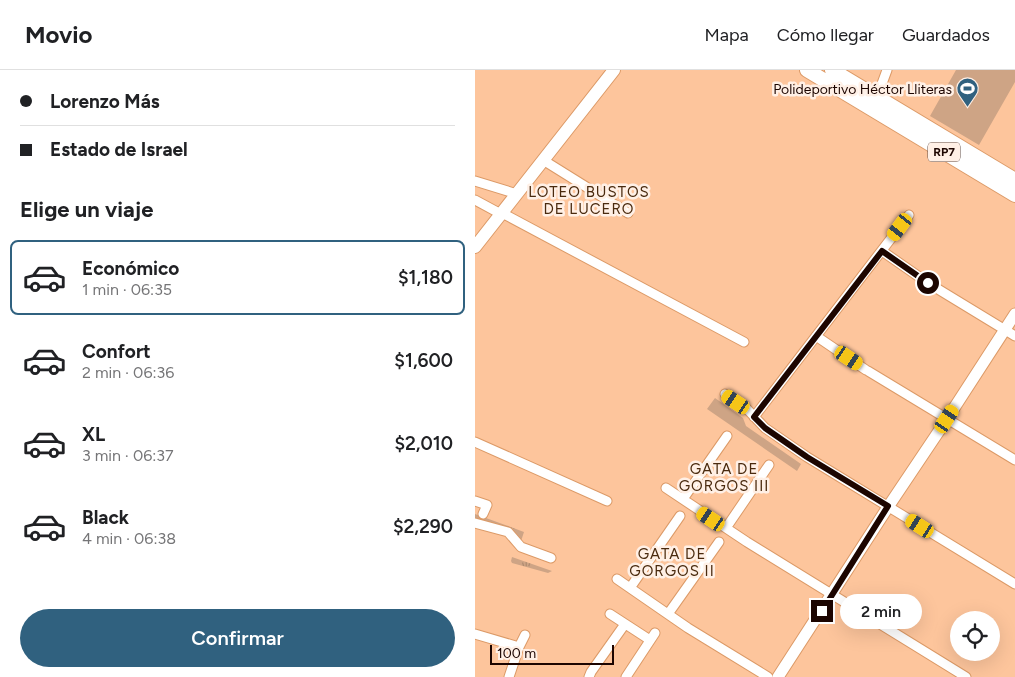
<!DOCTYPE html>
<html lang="es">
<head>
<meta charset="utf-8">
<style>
  :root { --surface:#fff; --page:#f2f2f2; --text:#202124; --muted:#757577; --line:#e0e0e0; --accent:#30617f }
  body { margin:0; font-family:Figtree,sans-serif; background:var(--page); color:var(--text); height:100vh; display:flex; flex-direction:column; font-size:19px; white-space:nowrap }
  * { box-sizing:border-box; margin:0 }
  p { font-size:16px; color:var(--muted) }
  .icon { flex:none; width:28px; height:28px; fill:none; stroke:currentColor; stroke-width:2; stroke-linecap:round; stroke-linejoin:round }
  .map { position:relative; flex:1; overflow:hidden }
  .panel { display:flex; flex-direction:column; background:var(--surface); width:475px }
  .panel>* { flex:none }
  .top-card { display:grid; align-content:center; height:110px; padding:0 20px; background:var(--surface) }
  .buttons { position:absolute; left:475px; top:541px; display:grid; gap:10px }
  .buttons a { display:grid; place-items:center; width:50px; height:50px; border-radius:50%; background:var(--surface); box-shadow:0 5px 20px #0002; font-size:25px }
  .scale { position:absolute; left:15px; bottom:12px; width:124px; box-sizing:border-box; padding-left:5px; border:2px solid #1c0500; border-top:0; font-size:14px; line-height:18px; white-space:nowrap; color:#1c0500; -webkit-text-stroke:4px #fff0e6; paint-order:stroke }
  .end { position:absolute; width:22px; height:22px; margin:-11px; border:6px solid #1c0500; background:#fff; box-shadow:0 0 0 2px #fff }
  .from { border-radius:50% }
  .bubble { position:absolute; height:35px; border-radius:18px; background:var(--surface); box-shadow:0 5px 20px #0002; font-size:16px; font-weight:600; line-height:35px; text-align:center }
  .car { position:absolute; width:15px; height:30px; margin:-15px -8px; border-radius:6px; box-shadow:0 0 4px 1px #0007; background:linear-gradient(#f5c518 24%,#345 0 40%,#f5c518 0 76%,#345 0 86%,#f5c518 0) }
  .top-card b { display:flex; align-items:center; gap:18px; height:48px; font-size:19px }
  .top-card b+b { border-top:1px solid var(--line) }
  .top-card i { width:12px; height:12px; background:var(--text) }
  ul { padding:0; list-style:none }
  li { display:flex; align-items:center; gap:15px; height:75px; margin:0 10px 8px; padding:0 10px; border:2px solid transparent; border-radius:8px }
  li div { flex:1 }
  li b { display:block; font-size:19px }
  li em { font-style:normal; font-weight:600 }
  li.selected { border-color:var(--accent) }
  li>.icon { width:45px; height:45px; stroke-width:1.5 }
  h2 { padding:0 20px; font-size:22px; line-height:60px }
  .primary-button { display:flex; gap:10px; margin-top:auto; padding:10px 20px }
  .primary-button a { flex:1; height:58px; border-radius:30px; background:var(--accent); color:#fff; font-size:20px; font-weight:600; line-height:58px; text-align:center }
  header { display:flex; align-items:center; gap:30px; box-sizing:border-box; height:70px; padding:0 25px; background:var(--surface); border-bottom:1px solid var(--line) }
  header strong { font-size:24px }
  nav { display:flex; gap:28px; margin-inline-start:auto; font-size:18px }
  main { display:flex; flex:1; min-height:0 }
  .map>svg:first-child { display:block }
  .grass { fill:url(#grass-tufts) }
  .park { fill:#cea485 }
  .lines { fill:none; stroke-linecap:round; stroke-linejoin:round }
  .minor-casing { stroke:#dc9a67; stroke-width:11 }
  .tertiary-casing { stroke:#dc9a67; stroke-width:13 }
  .secondary-casing { stroke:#dc9a67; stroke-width:14 }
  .primary-casing { stroke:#dc9a67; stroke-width:16 }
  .minor { stroke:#fff; stroke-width:9 }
  .tertiary { stroke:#fff; stroke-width:11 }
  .secondary { stroke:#fff; stroke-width:12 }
  .primary { stroke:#fff; stroke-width:14 }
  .route { stroke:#1c0500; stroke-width:6 }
  .labels { text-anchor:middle; stroke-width:5; stroke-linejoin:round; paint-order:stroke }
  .shield { fill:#fff0e6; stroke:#604c45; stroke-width:1 }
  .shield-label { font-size:12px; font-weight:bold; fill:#1c0500 }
  .poi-label { font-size:14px; fill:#1c0500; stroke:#fff0e6; text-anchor:end }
  .neighbourhood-label { font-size:15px; letter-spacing:1px; fill:#4a2a0e; stroke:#fff0e6 }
</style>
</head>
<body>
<header>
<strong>Movio</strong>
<nav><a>Mapa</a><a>Cómo llegar</a><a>Guardados</a></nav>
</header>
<main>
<section class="panel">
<div class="top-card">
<b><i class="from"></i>Lorenzo Más</b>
<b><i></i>Estado de Israel</b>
</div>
<h2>Elige un viaje</h2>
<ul>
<li class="selected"><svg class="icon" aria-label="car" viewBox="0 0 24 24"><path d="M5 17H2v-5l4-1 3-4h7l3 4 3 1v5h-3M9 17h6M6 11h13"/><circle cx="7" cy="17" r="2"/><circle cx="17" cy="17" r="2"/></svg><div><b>Económico</b><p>1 min · 06:35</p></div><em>$1,180</em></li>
<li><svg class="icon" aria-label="car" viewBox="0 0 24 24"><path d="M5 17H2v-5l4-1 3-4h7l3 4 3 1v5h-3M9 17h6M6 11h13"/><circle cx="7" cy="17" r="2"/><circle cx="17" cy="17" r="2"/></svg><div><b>Confort</b><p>2 min · 06:36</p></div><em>$1,600</em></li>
<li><svg class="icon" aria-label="car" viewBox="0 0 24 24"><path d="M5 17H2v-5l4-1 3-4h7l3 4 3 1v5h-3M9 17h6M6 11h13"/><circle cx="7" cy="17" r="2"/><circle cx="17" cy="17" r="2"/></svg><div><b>XL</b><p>3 min · 06:37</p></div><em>$2,010</em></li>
<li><svg class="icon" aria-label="car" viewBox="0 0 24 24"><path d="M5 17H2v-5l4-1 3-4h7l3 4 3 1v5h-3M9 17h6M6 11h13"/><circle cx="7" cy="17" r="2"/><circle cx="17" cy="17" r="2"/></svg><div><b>Black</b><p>4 min · 06:38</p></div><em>$2,290</em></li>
</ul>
<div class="primary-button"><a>Confirmar</a></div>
</section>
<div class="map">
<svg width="540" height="607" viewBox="0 0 540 607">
  <defs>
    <pattern id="grass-tufts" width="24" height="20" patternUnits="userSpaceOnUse" patternTransform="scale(1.25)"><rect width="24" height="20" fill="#cea485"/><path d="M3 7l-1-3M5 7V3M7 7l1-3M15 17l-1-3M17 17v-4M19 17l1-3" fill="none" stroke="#b08c71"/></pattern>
  </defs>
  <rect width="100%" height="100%" fill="#fdc59c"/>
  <path class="grass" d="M0 444 49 462 46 471 0 449Z
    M37 487 77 501 73 503 37 493 36 491Z"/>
  <path class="park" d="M481 0H540V12L504 75 455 46Z
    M240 328 268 348 271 356 326 394 322 401 232 339Z"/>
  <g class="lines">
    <defs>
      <path id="minor" d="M401 30 412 0
        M68 90 153 143
        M0 111 42 124
        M0 130 26 144
        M27 143 269 272
        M407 181 453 213 540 266
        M341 266 391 300
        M393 301 540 390
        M250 324 272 339 290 358 332 387 540 514
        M279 347 434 145
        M0 372 132 431
        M191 418 272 472 491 607
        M208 429 252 366
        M0 431 12 435 8 444
        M0 453 33 462 46 477 76 488
        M251 458 294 395
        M142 509 213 558 293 607
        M155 518 205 446
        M135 544 175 570
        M193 544 244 472
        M0 564 44 577
        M34 607 44 577 50 565
        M114 607 116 602 150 554
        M151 607 180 563"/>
      <path id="tertiary" d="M303 607 413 437 472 349 540 244"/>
      <path id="secondary" d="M0 177 139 0"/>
      <path id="primary" d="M332 0 540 125
        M357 0 540 110"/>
    </defs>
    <use href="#minor" class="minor-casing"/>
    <use href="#tertiary" class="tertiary-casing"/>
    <use href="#secondary" class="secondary-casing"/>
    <use href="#primary" class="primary-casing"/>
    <use href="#minor" class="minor"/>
    <use href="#tertiary" class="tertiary"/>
    <use href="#secondary" class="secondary"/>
    <use href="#primary" class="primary"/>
  </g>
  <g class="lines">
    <path class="route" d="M347 541 413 436 332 387 290 358 279 347 407 181 453 213"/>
  </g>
  <defs>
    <symbol id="stadium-pin" viewBox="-11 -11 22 30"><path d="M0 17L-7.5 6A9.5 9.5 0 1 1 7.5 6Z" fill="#30617f" stroke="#fff0e6"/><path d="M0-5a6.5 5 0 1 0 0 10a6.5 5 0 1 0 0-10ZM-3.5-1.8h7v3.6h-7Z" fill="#fff"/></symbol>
  </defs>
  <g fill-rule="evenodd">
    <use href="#stadium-pin" x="480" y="6" width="25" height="34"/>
  </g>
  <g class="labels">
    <rect class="shield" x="453" y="72.5" width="32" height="19" rx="4"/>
    <g class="shield-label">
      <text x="469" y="86">RP7</text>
    </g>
    <g class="poi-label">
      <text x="477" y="24">Polideportivo Héctor Lliteras</text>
    </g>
    <g class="neighbourhood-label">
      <text x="114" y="127">LOTEO BUSTOS<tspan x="114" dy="17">DE LUCERO</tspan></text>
      <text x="249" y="404">GATA DE<tspan x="249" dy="17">GORGOS III</tspan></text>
      <text x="197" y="489">GATA DE<tspan x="197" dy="17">GORGOS II</tspan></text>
    </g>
  </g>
</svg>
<div class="buttons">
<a><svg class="icon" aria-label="locate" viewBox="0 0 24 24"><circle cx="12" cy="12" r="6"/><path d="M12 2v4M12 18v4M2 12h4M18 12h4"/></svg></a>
</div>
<div class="scale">100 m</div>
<i class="end from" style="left:453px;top:213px"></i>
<i class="end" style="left:347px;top:541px"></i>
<div class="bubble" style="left:365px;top:524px;width:82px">2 min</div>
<i class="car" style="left:425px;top:157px;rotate:217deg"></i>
<i class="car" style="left:374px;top:288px;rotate:124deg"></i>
<i class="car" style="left:261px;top:332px;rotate:304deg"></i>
<i class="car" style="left:472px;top:349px;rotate:33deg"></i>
<i class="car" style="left:236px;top:449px;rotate:304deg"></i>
<i class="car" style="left:445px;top:456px;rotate:302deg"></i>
</div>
</main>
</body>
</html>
